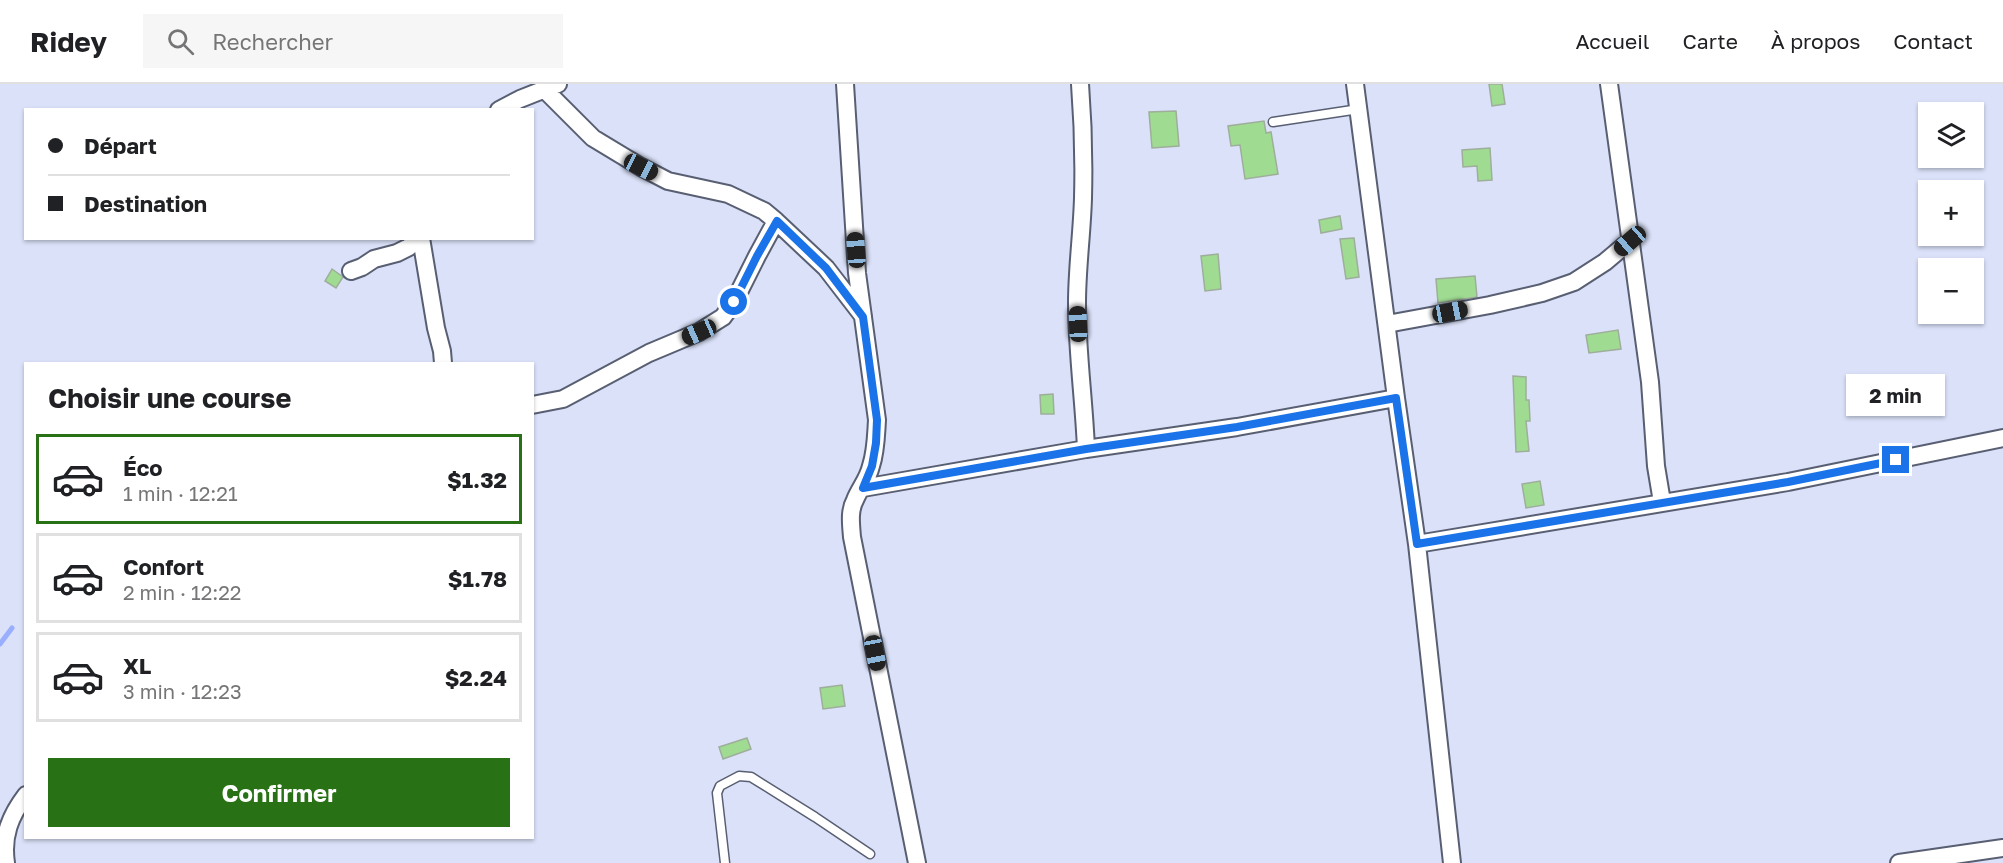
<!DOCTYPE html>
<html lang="fr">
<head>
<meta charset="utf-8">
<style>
  :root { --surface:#fff; --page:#f6f6f6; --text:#202124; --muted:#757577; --line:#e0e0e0; --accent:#287114 }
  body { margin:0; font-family:"Golos Text",sans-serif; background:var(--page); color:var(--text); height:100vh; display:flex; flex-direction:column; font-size:22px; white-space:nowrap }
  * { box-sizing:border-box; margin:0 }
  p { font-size:20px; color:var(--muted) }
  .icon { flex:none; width:33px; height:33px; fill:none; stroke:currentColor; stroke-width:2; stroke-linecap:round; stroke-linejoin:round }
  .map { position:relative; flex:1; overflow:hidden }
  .drawer { position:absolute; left:24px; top:278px; width:510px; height:477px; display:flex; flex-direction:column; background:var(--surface); border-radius:0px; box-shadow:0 2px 4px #0004 }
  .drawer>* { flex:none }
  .banner { position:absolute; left:24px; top:24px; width:510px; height:132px; border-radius:0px; box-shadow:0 2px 4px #0004; display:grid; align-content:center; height:132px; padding:0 24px; background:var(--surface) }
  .buttons { position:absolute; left:1918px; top:18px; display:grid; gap:12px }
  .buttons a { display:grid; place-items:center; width:66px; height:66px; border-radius:0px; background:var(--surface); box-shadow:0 2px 4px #0004; font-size:30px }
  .end { position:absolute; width:27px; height:27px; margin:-14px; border:8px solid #1a73e8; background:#fff; box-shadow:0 0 0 3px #fff }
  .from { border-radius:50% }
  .bubble { position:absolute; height:42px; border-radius:0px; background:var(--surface); box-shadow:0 2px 4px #0004; font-size:20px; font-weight:700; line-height:42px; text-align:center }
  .car { position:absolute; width:18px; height:36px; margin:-18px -9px; border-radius:8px; box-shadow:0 0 4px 2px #0007; background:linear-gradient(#222 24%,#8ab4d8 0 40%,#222 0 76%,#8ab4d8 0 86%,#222 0) }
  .banner b { display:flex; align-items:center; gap:21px; height:57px; font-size:22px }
  .banner b+b { border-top:2px solid var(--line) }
  .banner i { width:15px; height:15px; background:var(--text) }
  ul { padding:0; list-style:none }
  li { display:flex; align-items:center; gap:18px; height:90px; margin:0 12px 9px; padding:0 12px; border:3px solid var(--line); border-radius:0px }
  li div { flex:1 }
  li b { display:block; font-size:22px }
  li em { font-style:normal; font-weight:700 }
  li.selected { border-color:var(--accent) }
  li>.icon { width:54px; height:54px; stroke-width:1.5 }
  h2 { padding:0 24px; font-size:27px; line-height:72px }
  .cta { display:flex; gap:12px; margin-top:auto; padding:12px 24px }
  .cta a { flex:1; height:69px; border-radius:0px; background:var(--accent); color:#fff; font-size:24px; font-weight:700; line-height:69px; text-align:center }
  header { display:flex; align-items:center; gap:36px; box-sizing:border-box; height:84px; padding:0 30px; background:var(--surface); border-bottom:2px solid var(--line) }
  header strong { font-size:28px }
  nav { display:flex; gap:33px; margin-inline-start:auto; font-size:21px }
  .search { width:420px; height:54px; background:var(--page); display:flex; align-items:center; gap:15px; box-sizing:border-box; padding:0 21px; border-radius:0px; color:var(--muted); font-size:22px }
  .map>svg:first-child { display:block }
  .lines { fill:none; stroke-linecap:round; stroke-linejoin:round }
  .stream { stroke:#99aeff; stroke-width:5 }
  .building { fill:#9fdc92; stroke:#9eae9b; stroke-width:1.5 }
  .lane-casing { stroke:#595f72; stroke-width:11 }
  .street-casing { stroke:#595f72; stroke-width:20 }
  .lane { stroke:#fff; stroke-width:8 }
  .street { stroke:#fff; stroke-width:16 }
  .route { stroke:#1a73e8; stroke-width:8 }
</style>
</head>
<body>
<header>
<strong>Ridey</strong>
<div class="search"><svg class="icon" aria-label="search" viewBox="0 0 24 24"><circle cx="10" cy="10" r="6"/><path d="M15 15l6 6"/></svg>Rechercher</div>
<nav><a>Accueil</a><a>Carte</a><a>À propos</a><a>Contact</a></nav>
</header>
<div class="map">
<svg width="2003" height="779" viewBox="0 0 2003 779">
  <rect width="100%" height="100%" fill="#dae1f8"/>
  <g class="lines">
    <path class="stream" d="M0 560 12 544"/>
  </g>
  <path class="building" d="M1489 0H1502L1505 20 1492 22Z
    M1176 27 1179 62 1152 64 1149 28Z
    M1264 37 1266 49 1271 48 1278 90 1245 95 1240 61 1231 62 1228 42Z
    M1490 64 1492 96 1478 97 1477 82 1463 83 1462 66Z
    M1340 132 1342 145 1321 149 1319 136Z
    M1354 154 1359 193 1346 195 1340 155Z
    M1218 170 1221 205 1205 207 1201 172Z
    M332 185 343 193 336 204 325 197Z
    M1475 192 1477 213 1438 219 1436 195Z
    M1618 246 1621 265 1589 269 1586 251Z
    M1513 292 1526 293V316H1529L1530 337H1526L1529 367 1516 368Z
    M1053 310 1054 330H1041L1040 311Z
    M1540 397 1544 421 1526 424 1522 400Z
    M842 601 845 622 823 625 820 604Z
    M747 654 751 665 723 675 719 663Z"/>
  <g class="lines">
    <defs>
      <path id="lane" d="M1273 38 1359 25
        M725 779 717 709 720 702 739 692 751 693 815 733 870 770"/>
      <path id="street" d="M845 0 857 189 877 336C876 351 876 367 871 382 868 395 860 404 855 416 849 427 851 440 852 453L917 779
        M1080 0C1083 38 1084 76 1083 114 1082 149 1077 184 1077 219 1077 268 1084 316 1086 365
        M1355 0 1396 314 1417 460 1452 779
        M1609 0 1650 298 1656 382 1662 418
        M544 5 593 54 641 83 668 97 728 110 764 127 776 137 826 184 863 232
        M499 26 520 15 558 0
        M421 154 436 244 442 267 443 279
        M351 187 362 183 374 175 397 169 409 163 417 154
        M1387 240 1490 221 1542 209 1574 198 1605 178 1630 157
        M532 321 563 315 649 269 699 248 723 233 734 218 757 172 776 137
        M863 404 1086 365 1237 343 1396 314
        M1417 460 1788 398 2003 354
        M6 779C2 752 10 732 26 711
        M1899 779 2003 764"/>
    </defs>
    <use href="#lane" class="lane-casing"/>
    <use href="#street" class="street-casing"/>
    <use href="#lane" class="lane"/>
    <use href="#street" class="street"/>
  </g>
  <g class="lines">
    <path class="route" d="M734 218 757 172 777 137 826 184 863 233 877 336 876 359 872 382 863 404 1086 365 1237 343 1396 314 1417 460 1788 398 1896 376"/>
  </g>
</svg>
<div class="buttons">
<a><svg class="icon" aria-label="layers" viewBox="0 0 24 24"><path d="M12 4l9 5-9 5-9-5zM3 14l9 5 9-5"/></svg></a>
<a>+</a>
<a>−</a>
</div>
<i class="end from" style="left:734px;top:218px"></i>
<i class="end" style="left:1896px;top:376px"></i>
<div class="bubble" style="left:1846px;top:290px;width:99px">2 min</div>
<i class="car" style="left:641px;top:83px;rotate:117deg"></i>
<i class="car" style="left:1630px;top:157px;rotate:229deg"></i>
<i class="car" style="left:856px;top:166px;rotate:356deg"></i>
<i class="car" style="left:1450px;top:228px;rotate:79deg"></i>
<i class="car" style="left:1078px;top:240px;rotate:358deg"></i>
<i class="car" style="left:699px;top:248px;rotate:246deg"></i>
<i class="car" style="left:875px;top:569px;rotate:169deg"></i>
<div class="banner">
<b><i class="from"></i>Départ</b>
<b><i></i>Destination</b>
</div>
<section class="drawer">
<h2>Choisir une course</h2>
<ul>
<li class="selected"><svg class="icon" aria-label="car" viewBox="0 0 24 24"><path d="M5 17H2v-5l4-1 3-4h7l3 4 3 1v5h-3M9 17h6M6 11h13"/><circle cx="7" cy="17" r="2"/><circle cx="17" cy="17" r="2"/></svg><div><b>Éco</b><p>1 min · 12:21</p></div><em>$1.32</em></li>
<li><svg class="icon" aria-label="car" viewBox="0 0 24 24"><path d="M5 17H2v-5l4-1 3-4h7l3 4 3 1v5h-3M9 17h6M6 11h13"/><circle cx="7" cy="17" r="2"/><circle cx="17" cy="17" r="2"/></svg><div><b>Confort</b><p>2 min · 12:22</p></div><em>$1.78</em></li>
<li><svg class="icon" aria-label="car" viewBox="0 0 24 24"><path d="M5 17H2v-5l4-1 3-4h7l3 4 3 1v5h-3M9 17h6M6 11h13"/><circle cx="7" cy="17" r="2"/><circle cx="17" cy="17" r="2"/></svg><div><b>XL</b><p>3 min · 12:23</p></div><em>$2.24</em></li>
</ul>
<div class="cta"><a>Confirmer</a></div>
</section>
</div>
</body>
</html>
